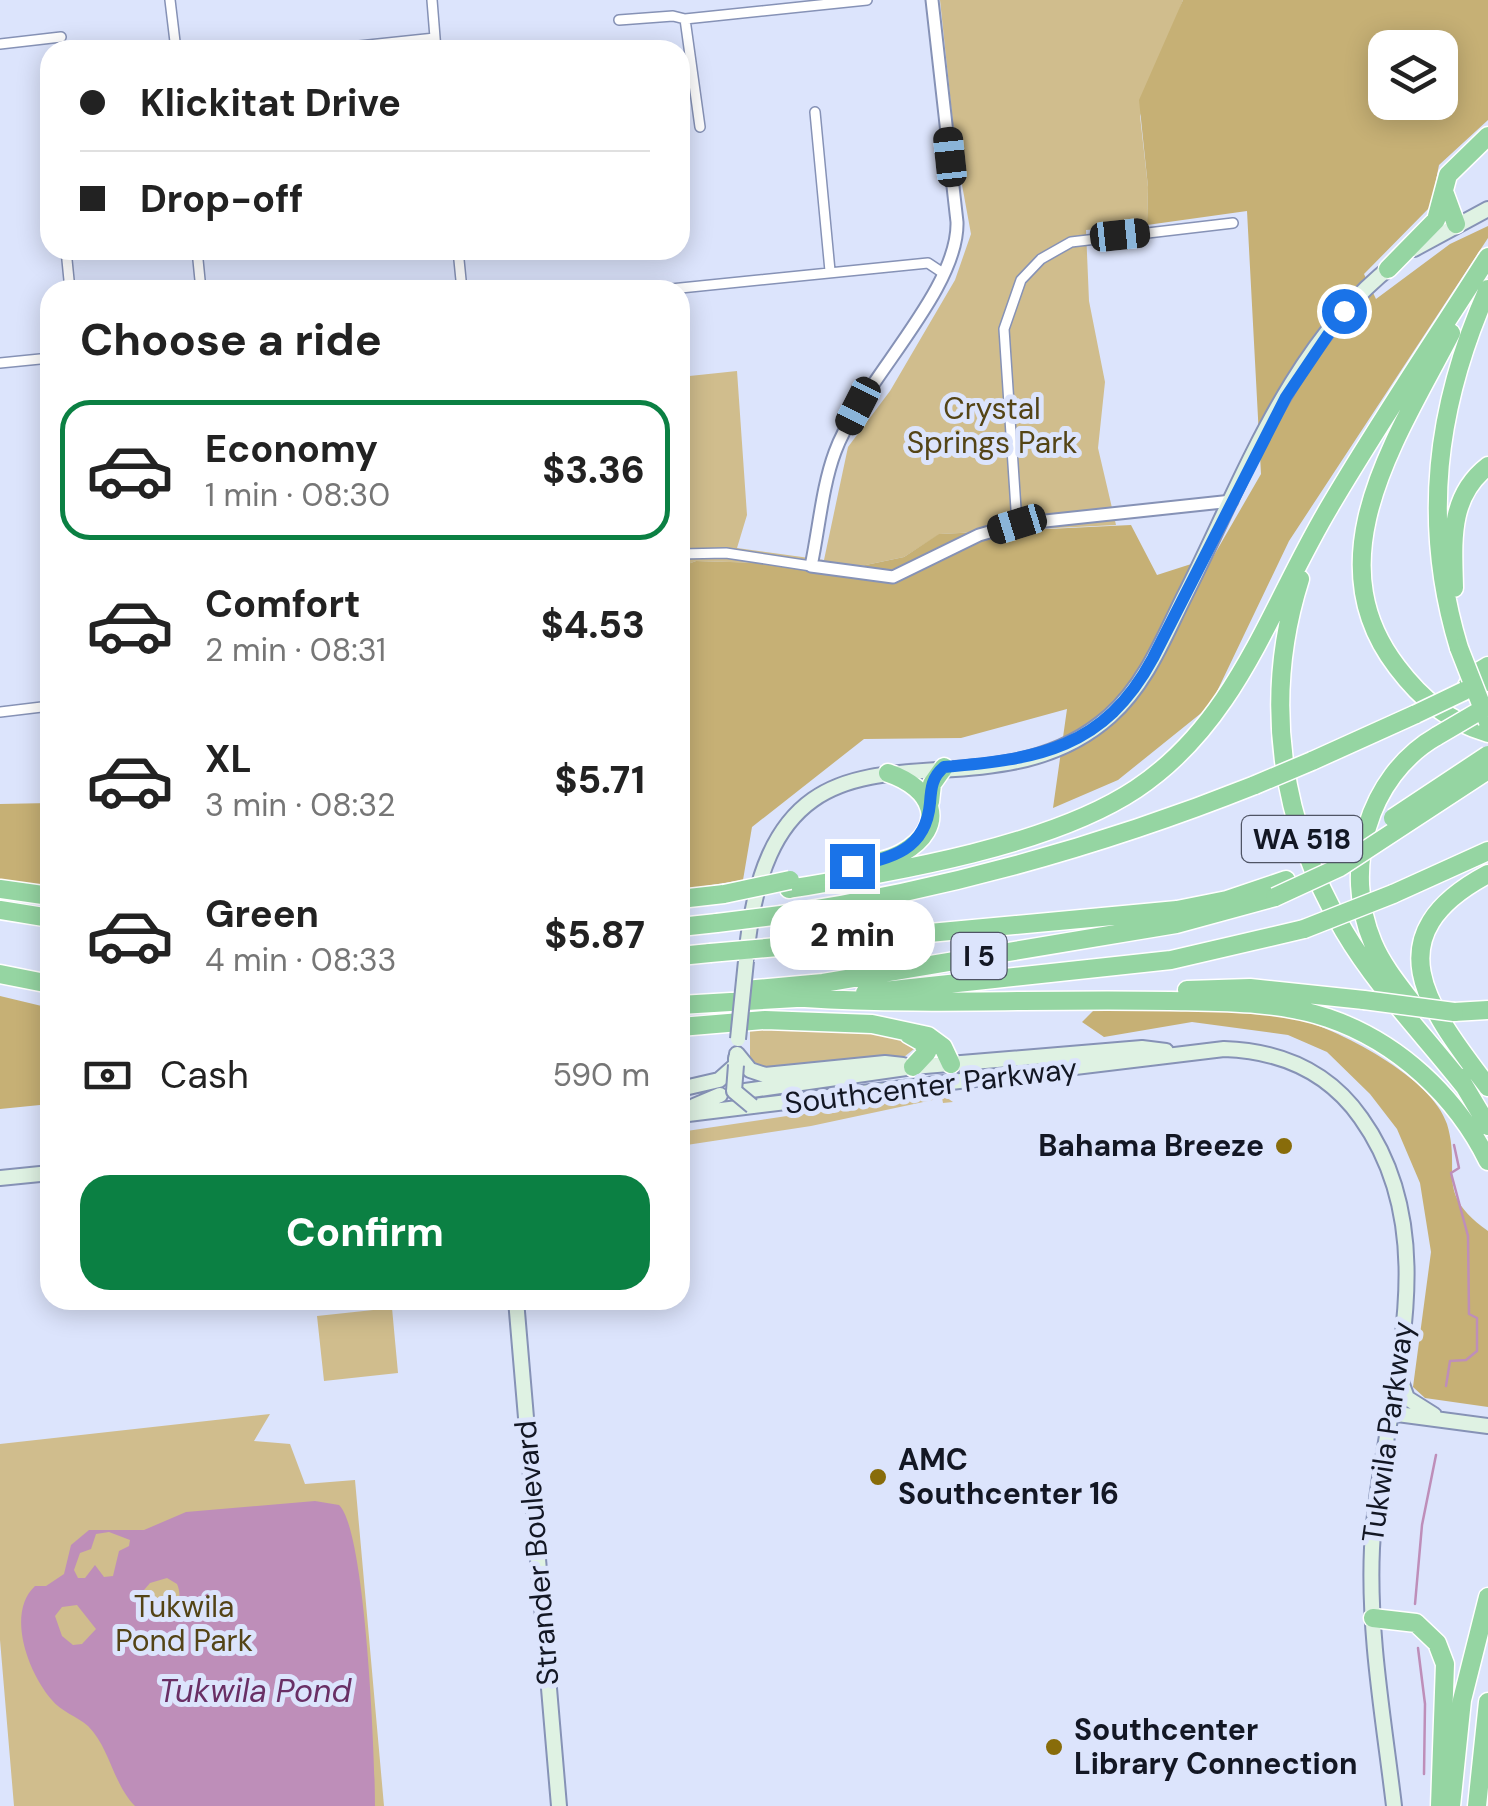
<!DOCTYPE html>
<html lang="en">
<head>
<meta charset="utf-8">
<style>
  :root { --surface:#fff; --page:#f2f2f2; --text:#222; --muted:#767676; --line:#e0e0e0; --accent:#0b8043 }
  body { margin:0; font-family:"DM Sans",sans-serif; background:var(--page); color:var(--text); height:100vh; display:flex; flex-direction:column; font-size:38px; white-space:nowrap }
  * { box-sizing:border-box; margin:0 }
  p { font-size:32px; color:var(--muted) }
  .icon { flex:none; width:55px; height:55px; fill:none; stroke:currentColor; stroke-width:2; stroke-linecap:round; stroke-linejoin:round }
  .map { position:relative; flex:1; overflow:hidden }
  .details { position:absolute; left:40px; top:280px; width:650px; height:1030px; display:flex; flex-direction:column; background:var(--surface); border-radius:30px; box-shadow:0 5px 25px #0003 }
  .details>* { flex:none }
  .guide { position:absolute; left:40px; top:40px; width:650px; height:220px; border-radius:30px; box-shadow:0 5px 25px #0003; display:grid; align-content:center; height:220px; padding:0 40px; background:var(--surface) }
  .fabs { position:absolute; left:1368px; top:30px; display:grid; gap:20px }
  .fabs a { display:grid; place-items:center; width:90px; height:90px; border-radius:20px; background:var(--surface); box-shadow:0 5px 25px #0003; font-size:50px }
  .end { position:absolute; width:45px; height:45px; margin:-22px; border:12px solid #1a73e8; background:#fff; box-shadow:0 0 0 5px #fff }
  .from { border-radius:50% }
  .bubble { position:absolute; height:70px; border-radius:30px; background:var(--surface); box-shadow:0 5px 25px #0003; font-size:32px; font-weight:800; line-height:70px; text-align:center }
  .car { position:absolute; width:30px; height:60px; margin:-30px -15px; border-radius:12px; box-shadow:0 0 8px 2px #0007; background:linear-gradient(#222 24%,#8ab4d8 0 40%,#222 0 76%,#8ab4d8 0 86%,#222 0) }
  .guide b { display:flex; align-items:center; gap:35px; height:95px; font-size:38px }
  .guide b+b { border-top:2px solid var(--line) }
  .guide i { width:25px; height:25px; background:var(--text) }
  ul { padding:0; list-style:none }
  li { display:flex; align-items:center; gap:30px; height:140px; margin:0 20px 15px; padding:0 20px; border:5px solid transparent; border-radius:30px }
  li div { flex:1 }
  li b { display:block; font-size:38px }
  li em { font-style:normal; font-weight:800 }
  li.on { border-color:var(--accent) }
  li>.icon { width:90px; height:90px; stroke-width:1.5 }
  h2 { padding:0 40px; font-size:45px; line-height:120px }
  .pay { display:flex; align-items:center; gap:25px; height:110px; padding:0 40px; font-size:38px }
  .pay p { margin-inline-start:auto }
  .button { display:flex; gap:20px; margin-top:auto; padding:20px 40px }
  .button a { flex:1; height:115px; border-radius:30px; background:var(--accent); color:#fff; font-size:40px; font-weight:800; line-height:115px; text-align:center }
  .map>svg:first-child { display:block }
  .green { fill:#d0bd8d }
  .forest { fill:#c6b075; fill-rule:evenodd }
  .water { fill:#be8eb9; fill-rule:evenodd }
  .lines { fill:none; stroke-linecap:round; stroke-linejoin:round }
  .stream { stroke:#be8eb9; stroke-width:2.5 }
  .minor-casing { stroke:#8692b6; stroke-width:12 }
  .tertiary-casing { stroke:#8692b6; stroke-width:15 }
  .secondary-casing { stroke:#8692b6; stroke-width:18 }
  .motorway-casing { stroke:#fff; stroke-width:21 }
  .minor { stroke:#fff; stroke-width:9 }
  .tertiary { stroke:#fff; stroke-width:11 }
  .secondary { stroke:#dff2e3; stroke-width:14 }
  .motorway { stroke:#95d5a2; stroke-width:18 }
  .secondary-bridge-casing { stroke:#8692b6; stroke-width:18; stroke-linecap:butt }
  .motorway-bridge-casing { stroke:#fff; stroke-width:21; stroke-linecap:butt }
  .secondary-bridge { stroke:#dff2e3; stroke-width:14 }
  .motorway-bridge { stroke:#95d5a2; stroke-width:18 }
  .route { stroke:#1a73e8; stroke-width:12 }
  .poi-dot { fill:#886c0a; stroke:#dce4fc; stroke-width:4 }
  .labels { text-anchor:middle; stroke-width:10; stroke-linejoin:round; paint-order:stroke }
  .shield { fill:#dce4fc; stroke:#4f5465; stroke-width:2.5 }
  .shield-label { font-size:28px; font-weight:bold; fill:#131724 }
  .park-label { font-size:30px; fill:#544416; stroke:#dce4fc }
  .street-label { font-size:30px; fill:#131724; stroke:#dce4fc }
  .poi-label { font-size:30px; font-weight:bold; fill:#131724; stroke:#dce4fc; text-anchor:start }
  .water-label { font-size:32px; font-style:italic; fill:#692f65; stroke:#dce4fc }
</style>
</head>
<body>
<div class="map">
<svg width="1488" height="1806" viewBox="0 0 1488 1806">
  <rect width="100%" height="100%" fill="#dce4fc"/>
  <path class="green" d="M940 0H1183L1140 116 1148 187 1147 225 1086 230 1089 301 1105 382 1098 448 1116 525 940 534 904 557 861 566 696 561 680 567V377L737 371 747 515 737 548 824 560 848 447 890 391 955 280 971 234 956 152Z
    M784 1027C813 1029 897 1028 914 1049L904 1057 768 1070 750 1062V1028Z
    M940 1093 953 1102 943 1103 942 1098 811 1126 680 1146V1132Z
    M392 1308 398 1373 324 1381 317 1316Z
    M270 1414 254 1441 290 1444 305 1484 355 1480 384 1806H14L0 1640V1444Z"/>
  <path class="forest" d="M1183 0H1488V120L1439 165 1431 206 1364 274 1376 299 1450 244 1488 226V238L1289 541 1210 706 1118 780 1053 808 1067 709 961 738 864 739 752 827 743 880 680 890V567L696 561 861 566 904 557 939 534 1131 525 1157 575 1213 557 1261 474 1247 211 1147 225 1148 187 1139 100ZM1385 48H1440V102H1385Z
    M50 803V889L0 883V804Z
    M0 996 50 1008V1104L0 1109Z
    M1140 1006C1185 1009 1233 1007 1278 1014 1325 1021 1432 1075 1447 1124 1462 1174 1433 1192 1488 1231V1407L1425 1398 1413 1387 1431 1252 1420 1183 1397 1129 1370 1094 1327 1052 1288 1035 1192 1022 1104 1037 1082 1022 1094 1010Z"/>
  <path class="water" d="M315 1501 339 1505C366 1530 375 1759 375 1806H135C113 1784 110 1748 88 1726 77 1716 61 1712 51 1699 28 1672 6 1613 35 1586H46L64 1574 71 1545 89 1530H144L186 1512ZM109 1532 130 1540 129 1546 119 1551 113 1576 104 1577 95 1565 85 1578H78L74 1570 80 1553 91 1549 96 1534ZM167 1578 177 1584C183 1598 178 1610 163 1616L146 1605 144 1590 150 1583ZM77 1605 96 1629 82 1644 73 1645 62 1636 55 1616 62 1607Z"/>
  <g class="lines">
    <path class="stream" d="M1446 1386 1450 1361 1466 1360 1477 1351V1318L1469 1314 1468 1236 1451 1173 1459 1168 1454 1145
      M1415 1604 1422 1525 1436 1455
      M1418 1648 1425 1704 1424 1774"/>
    <defs>
      <path id="minor" d="M170 0 176 50
        M432 0 436 50
        M685 19 700 127
        M619 20 673 16 685 19 867 0
        M0 44 61 37
        M321 50 435 38
        M47 80 50 108
        M815 112 830 271
        M66 250 70 290
        M197 250 201 290
        M458 250 462 290
        M661 290 928 263 943 273
        M0 363 50 358
        M1017 524 1004 329 1021 280 1041 259 1071 242 1233 223
        M680 554 726 553 811 566
        M0 712 50 706"/>
      <path id="tertiary" d="M932 0 957 222C959 291 860 383 835 452 822 487 819 529 811 566L893 577 979 535 1017 524 1232 501"/>
      <path id="secondary" d="M1414 249 1488 209
        M746 958C772 670 974 837 1110 716 1146 684 1164 637 1185 595 1242 482 1290 345 1393 265
        M737 1054 750 1070 765 1075 885 1063 903 1065
        M680 1089 719 1080 736 1065V1058
        M745 1091 913 1067 1142 1048 1166 1051
        M694 1106 720 1095
        M680 1115 1224 1049C1281 1051 1328 1071 1361 1118 1452 1245 1380 1407 1372 1548 1368 1634 1384 1721 1394 1806
        M0 1178 50 1173
        M516 1300 559 1806
        M1398 1373 1407 1398 1434 1415
        M1390 1413 1488 1426"/>
      <path id="motorway" d="M1445 194 1456 224
        M1388 269 1436 220 1448 175 1488 136
        M1451 333C1398 436 1313 558 1397 667 1422 700 1448 721 1488 733
        M1300 579C1262 699 1280 822 1344 931 1377 987 1425 1036 1465 1087
        M1454 588C1453 542 1448 497 1488 466
        M1459 648C1421 523 1436 406 1488 289
        M1465 690 1473 675 1488 666
        M1464 691 1488 681
        M1312 761 1416 714
        M930 802 932 784 944 767
        M839 869C859 865 884 863 902 853 949 826 933 788 888 773
        M1488 874C1371 936 1429 1009 1488 1087
        M0 889 50 896
        M789 889C892 872 1049 847 1136 789 1238 721 1270 606 1330 506 1380 421 1435 340 1488 257
        M1393 894 1488 851
        M680 899 724 894
        M0 910 50 918
        M781 915C943 890 1102 846 1255 785
        M680 927 717 923
        M789 946 1177 910 1227 900 1286 880
        M680 956 710 953
        M0 974 50 984
        M745 990 823 983 1176 924 1275 897
        M1187 990 1250 988 1364 1000
        M865 993 1171 960 1304 929
        M805 998C927 1006 1048 998 1170 1001 1222 1002 1278 1001 1328 1018 1398 1042 1456 1096 1488 1161
        M680 1005 814 997
        M1416 1008C1401 988 1383 967 1373 943 1342 870 1367 776 1437 736
        M1454 1012 1488 1010
        M680 1027 765 1020 872 1024 928 1036 943 1047 951 1064
        M908 1034 922 1042 927 1052 913 1067
        M1459 1077 1488 1126
        M1373 1618 1416 1623 1437 1643 1445 1664 1440 1806
        M1451 1806 1462 1700 1488 1597
        M1477 1806 1488 1702"/>
    </defs>
    <use href="#minor" class="minor-casing"/>
    <use href="#tertiary" class="tertiary-casing"/>
    <use href="#secondary" class="secondary-casing"/>
    <use href="#motorway" class="motorway-casing"/>
    <use href="#minor" class="minor"/>
    <use href="#tertiary" class="tertiary"/>
    <use href="#secondary" class="secondary"/>
    <use href="#motorway" class="motorway"/>
    <defs>
      <path id="secondary-bridge" d="M738 1039 746 961
        M736 1065 734 1091 752 1106"/>
      <path id="motorway-bridge" d="M1459 648 1488 722
        M1416 714 1464 691
        M1437 736 1488 706
        M1255 785 1312 761
        M1393 818 1488 755
        M724 894 790 880
        M1275 897 1340 867 1488 770
        M717 923 781 915
        M1304 929 1393 894
        M710 953 789 946
        M1364 1000 1454 1012"/>
    </defs>
    <use href="#secondary-bridge" class="secondary-bridge-casing"/>
    <use href="#motorway-bridge" class="motorway-bridge-casing"/>
    <use href="#secondary-bridge" class="secondary-bridge"/>
    <use href="#motorway-bridge" class="motorway-bridge"/>
  </g>
  <g class="lines">
    <path class="route" d="M852 866C892 858 926 850 930 803 931 788 932 777 944 767 1038 759 1104 749 1153 658L1286 397 1344 311"/>
  </g>
  <g class="poi-dot">
    <circle cx="1284" cy="1146" r="10"/>
    <circle cx="878" cy="1477" r="10"/>
    <circle cx="1054" cy="1747" r="10"/>
  </g>
  <g class="labels">
    <g class="shield">
      <rect x="1242" y="816" width="120" height="46" rx="8"/>
      <rect x="951.5" y="933" width="55" height="46" rx="8"/>
    </g>
    <g class="shield-label">
      <text x="1302" y="849">WA 518</text>
      <text x="979" y="966">I 5</text>
    </g>
    <g class="park-label">
      <text x="992" y="419">Crystal<tspan x="992" dy="34">Springs Park</tspan></text>
      <text x="184" y="1617">Tukwila<tspan x="184" dy="34">Pond Park</tspan></text>
    </g>
    <g class="street-label">
      <text transform="translate(931 1086) rotate(-7)" y="10">Southcenter Parkway</text>
      <text transform="translate(1388 1432) rotate(-82)" y="10">Tukwila Parkway</text>
      <text transform="translate(537 1553) rotate(-95)" y="10">Strander Boulevard</text>
    </g>
    <g class="poi-label">
      <text x="1264" y="1156" text-anchor="end">Bahama Breeze</text>
      <text x="898" y="1470">AMC<tspan x="898" dy="34">Southcenter 16</tspan></text>
      <text x="1074" y="1740">Southcenter<tspan x="1074" dy="34">Library Connection</tspan></text>
    </g>
    <g class="water-label">
      <text x="255" y="1702">Tukwila Pond</text>
    </g>
  </g>
</svg>
<div class="fabs">
<a><svg class="icon" aria-label="layers" viewBox="0 0 24 24"><path d="M12 4l9 5-9 5-9-5zM3 14l9 5 9-5"/></svg></a>
</div>
<i class="end from" style="left:1344px;top:311px"></i>
<i class="end" style="left:852px;top:866px"></i>
<div class="bubble" style="left:770px;top:900px;width:165px">2 min</div>
<i class="car" style="left:950px;top:157px;rotate:354deg"></i>
<i class="car" style="left:1120px;top:235px;rotate:84deg"></i>
<i class="car" style="left:858px;top:406px;rotate:207deg"></i>
<i class="car" style="left:1017px;top:524px;rotate:253deg"></i>
<div class="guide">
<b><i class="from"></i>Klickitat Drive</b>
<b><i></i>Drop-off</b>
</div>
<section class="details">
<h2>Choose a ride</h2>
<ul>
<li class="on"><svg class="icon" aria-label="car" viewBox="0 0 24 24"><path d="M5 17H2v-5l4-1 3-4h7l3 4 3 1v5h-3M9 17h6M6 11h13"/><circle cx="7" cy="17" r="2"/><circle cx="17" cy="17" r="2"/></svg><div><b>Economy</b><p>1 min · 08:30</p></div><em>$3.36</em></li>
<li><svg class="icon" aria-label="car" viewBox="0 0 24 24"><path d="M5 17H2v-5l4-1 3-4h7l3 4 3 1v5h-3M9 17h6M6 11h13"/><circle cx="7" cy="17" r="2"/><circle cx="17" cy="17" r="2"/></svg><div><b>Comfort</b><p>2 min · 08:31</p></div><em>$4.53</em></li>
<li><svg class="icon" aria-label="car" viewBox="0 0 24 24"><path d="M5 17H2v-5l4-1 3-4h7l3 4 3 1v5h-3M9 17h6M6 11h13"/><circle cx="7" cy="17" r="2"/><circle cx="17" cy="17" r="2"/></svg><div><b>XL</b><p>3 min · 08:32</p></div><em>$5.71</em></li>
<li><svg class="icon" aria-label="car" viewBox="0 0 24 24"><path d="M5 17H2v-5l4-1 3-4h7l3 4 3 1v5h-3M9 17h6M6 11h13"/><circle cx="7" cy="17" r="2"/><circle cx="17" cy="17" r="2"/></svg><div><b>Green</b><p>4 min · 08:33</p></div><em>$5.87</em></li>
</ul>
<div class="pay"><svg class="icon" aria-label="cash" viewBox="0 0 24 24"><path d="M3 7h18v10H3z"/><circle cx="12" cy="12" r="2"/></svg>Cash<p>590 m</p></div>
<div class="button"><a>Confirm</a></div>
</section>
</div>
</body>
</html>
